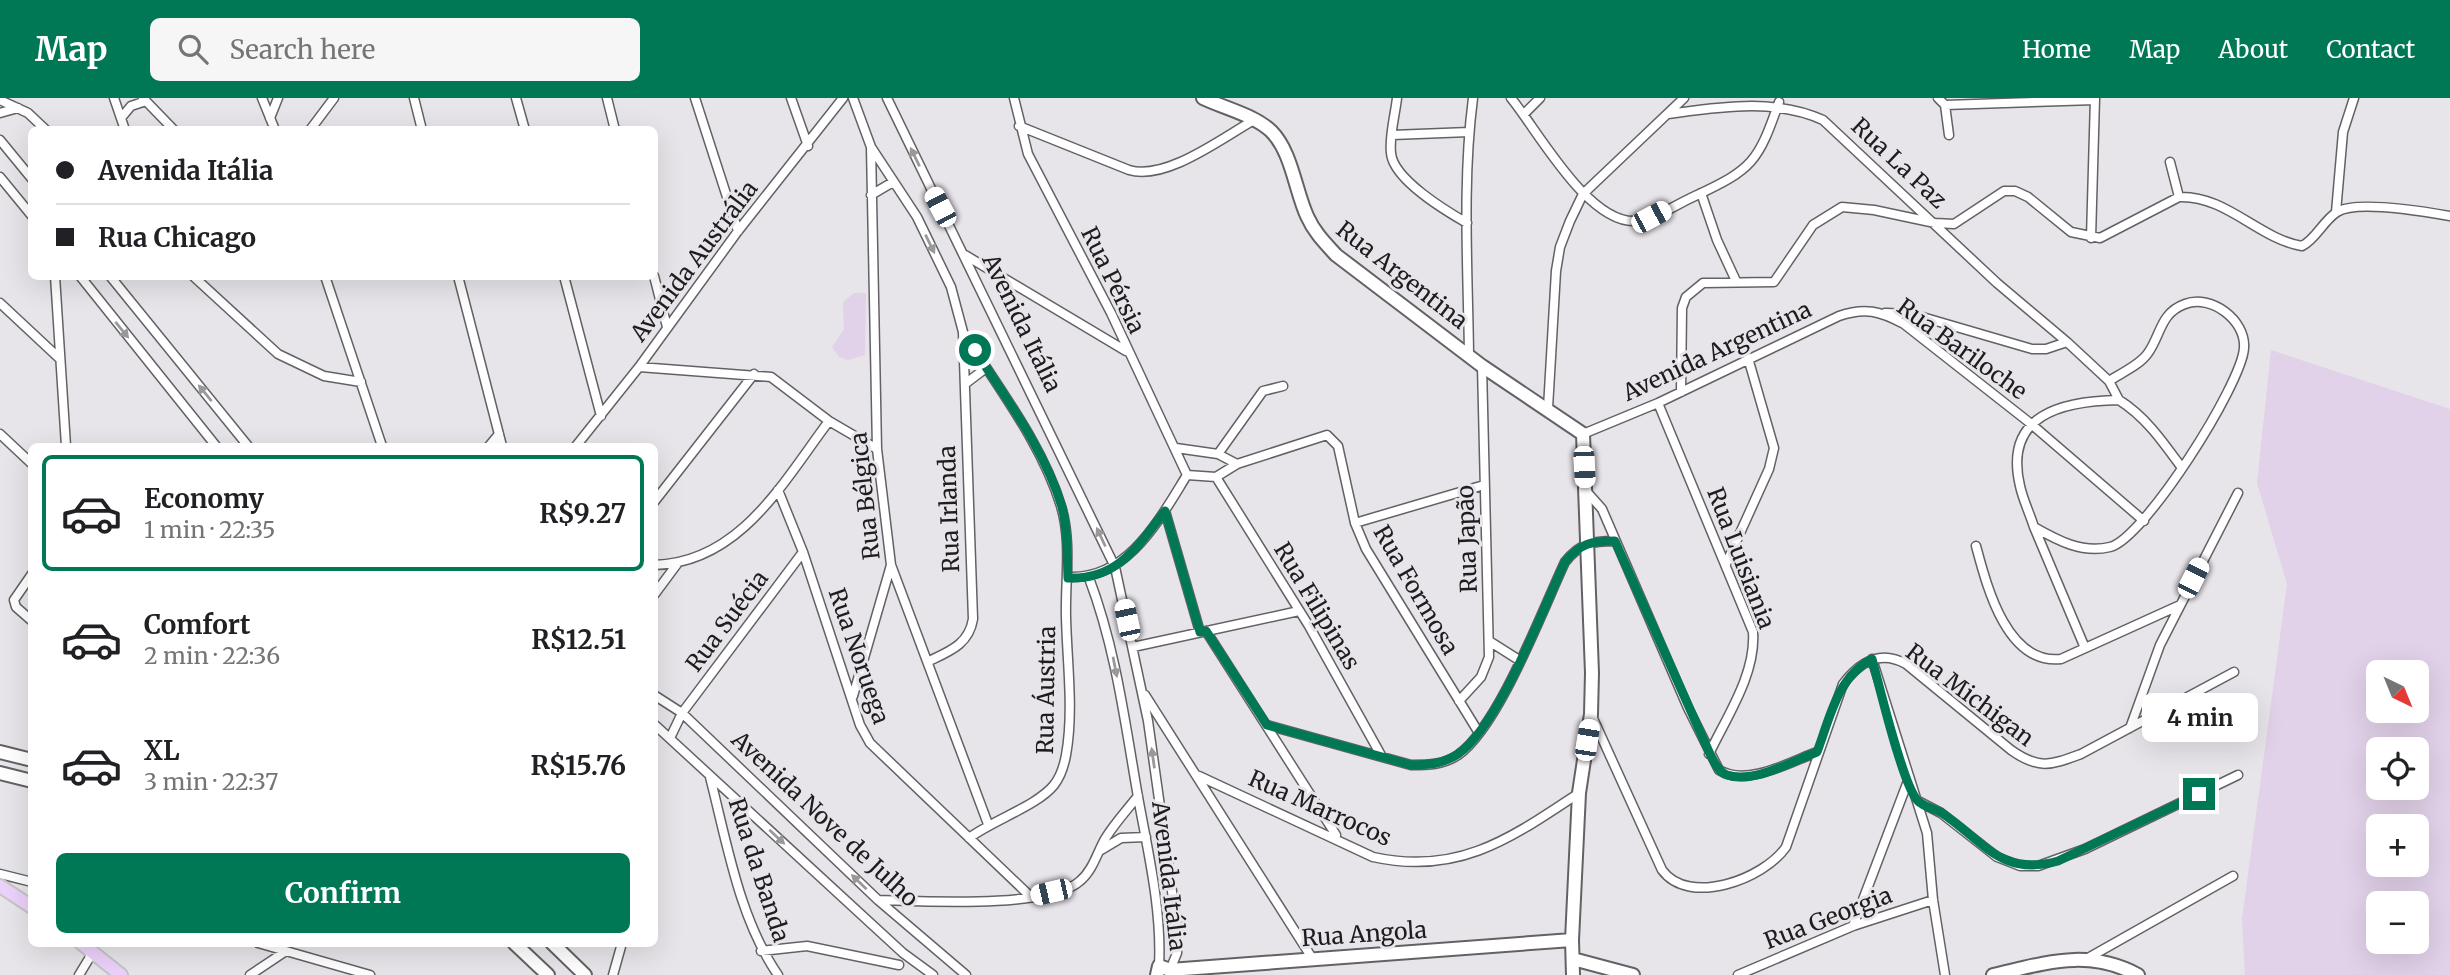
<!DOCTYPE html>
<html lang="en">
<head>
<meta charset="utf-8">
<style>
  :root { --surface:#fff; --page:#f6f6f6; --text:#202124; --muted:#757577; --line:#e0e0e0; --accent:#007855 }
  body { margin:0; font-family:Merriweather,serif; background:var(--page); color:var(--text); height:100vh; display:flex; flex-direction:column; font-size:26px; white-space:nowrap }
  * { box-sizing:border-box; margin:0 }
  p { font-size:23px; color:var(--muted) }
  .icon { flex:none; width:38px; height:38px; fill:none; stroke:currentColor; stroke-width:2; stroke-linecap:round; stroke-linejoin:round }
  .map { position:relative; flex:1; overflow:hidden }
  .drawer { position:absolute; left:28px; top:345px; width:630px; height:504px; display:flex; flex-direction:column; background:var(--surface); border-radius:10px; box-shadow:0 7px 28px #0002 }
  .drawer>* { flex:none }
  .top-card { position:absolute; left:28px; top:28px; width:630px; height:154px; border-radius:10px; box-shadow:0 7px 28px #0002; display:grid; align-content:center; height:154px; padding:0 28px; background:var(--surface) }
  .needle { width:46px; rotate:137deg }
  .controls { position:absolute; left:2366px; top:562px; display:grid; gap:14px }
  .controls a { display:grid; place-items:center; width:63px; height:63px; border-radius:10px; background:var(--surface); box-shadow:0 7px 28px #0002; font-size:35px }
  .end { position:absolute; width:32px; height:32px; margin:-16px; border:9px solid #007855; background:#fff; box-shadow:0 0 0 4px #fff }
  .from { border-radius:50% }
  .bubble { position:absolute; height:49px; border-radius:10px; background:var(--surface); box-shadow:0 7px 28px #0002; font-size:23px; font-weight:700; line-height:49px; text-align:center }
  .car { position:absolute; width:21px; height:42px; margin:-21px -10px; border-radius:9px; box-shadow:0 0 5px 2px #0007; background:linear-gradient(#fff 24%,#345 0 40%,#fff 0 76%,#345 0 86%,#fff 0) }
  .top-card b { display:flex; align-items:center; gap:24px; height:66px; font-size:26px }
  .top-card b+b { border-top:2px solid var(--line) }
  .top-card i { width:18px; height:18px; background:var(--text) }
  ul { padding:12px 0 0; list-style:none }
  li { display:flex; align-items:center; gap:21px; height:116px; margin:0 14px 10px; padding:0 14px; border:4px solid transparent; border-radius:10px }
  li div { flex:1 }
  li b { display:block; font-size:26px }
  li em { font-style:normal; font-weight:700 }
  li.active { border-color:var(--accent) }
  li>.icon { width:63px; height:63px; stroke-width:1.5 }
  .primary-button { display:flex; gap:14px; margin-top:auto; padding:14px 28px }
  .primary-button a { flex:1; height:80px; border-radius:10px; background:var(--accent); color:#fff; font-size:28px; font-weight:700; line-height:80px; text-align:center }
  header { display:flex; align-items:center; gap:42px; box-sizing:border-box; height:98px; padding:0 35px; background:var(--accent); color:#fff }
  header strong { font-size:33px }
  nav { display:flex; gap:38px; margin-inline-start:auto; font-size:24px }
  .search { width:490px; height:63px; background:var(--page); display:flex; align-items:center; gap:18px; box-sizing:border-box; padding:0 24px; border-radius:10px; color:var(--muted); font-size:26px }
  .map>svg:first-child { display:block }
  .green { fill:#e1d1e9; fill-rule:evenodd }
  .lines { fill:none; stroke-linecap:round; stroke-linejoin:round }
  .minor-casing { stroke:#646165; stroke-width:11 }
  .secondary-casing { stroke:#646165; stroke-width:16 }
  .primary-casing { stroke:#c4c4c4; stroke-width:16 }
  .minor { stroke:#fff; stroke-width:8 }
  .secondary { stroke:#fff; stroke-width:12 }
  .primary { stroke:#ecd1fa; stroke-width:12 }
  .oneway { fill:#99999a }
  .route { stroke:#007855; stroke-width:9 }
  .labels { text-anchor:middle; stroke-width:6; stroke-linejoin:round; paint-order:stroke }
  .street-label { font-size:23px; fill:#1d1c1e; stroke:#e8e5ea }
</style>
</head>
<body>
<header>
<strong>Map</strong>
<div class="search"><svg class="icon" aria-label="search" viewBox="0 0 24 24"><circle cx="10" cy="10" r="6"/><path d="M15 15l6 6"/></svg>Search here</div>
<nav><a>Home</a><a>Map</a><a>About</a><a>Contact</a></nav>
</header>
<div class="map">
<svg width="2450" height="877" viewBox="0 0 2450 877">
  <rect width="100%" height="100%" fill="#e8e5ea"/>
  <path class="green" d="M854 195H866L865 257 848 262 839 259 832 249 844 231 843 204Z
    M2271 252 2450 311V877H2245L2242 821 2287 486 2257 385ZM2378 574H2417V612H2378ZM2378 651H2417V690H2378ZM2378 728H2417V766H2378ZM2378 805H2417V844H2378Z"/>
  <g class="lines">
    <defs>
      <path id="minor" d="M114 0 125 32
        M143 0 174 32
        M262 0 275 32
        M414 0 422 32
        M516 0 525 32
        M607 0 615 32
        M695 0 738 133
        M791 0 808 48
        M853 0 871 49 917 119 951 189 963 234 973 521C969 546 950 553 929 563
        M887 0 1115 469 1148 623 1177 829V855L1170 872
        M1014 0 1028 56 1111 215 1187 377
        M1397 0C1395 18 1389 38 1391 55 1393 81 1446 113 1467 125
        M1511 0C1538 33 1588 126 1636 123 1656 121 1677 106 1695 98 1753 71 1758 64 1779 4
        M1938 0 1945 7 2095 2
        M0 2 28 15 46 32
        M1945 7 1949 37
        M0 15 18 10
        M1524 16 1540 0
        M1668 16C1721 9 1775 0 1823 22L1997 185 2067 244
        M121 20 131 8 146 3
        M270 20 278 0
        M1019 28 1129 72C1166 83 1222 40 1254 22
        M310 32 334 0
        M1392 37 1469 34
        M0 42 32 81
        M871 49 877 351 891 467 988 726
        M2170 64 2179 99
        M0 79 32 118
        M1701 95 1717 142 1736 183
        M871 97 893 84
        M2336 114 2343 34 2354 0
        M2091 140 2095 0
        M965 157 1126 253
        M55 178 66 348
        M80 178 216 348
        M110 178 248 348
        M193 178 278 256 324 278 361 284
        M325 178 382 348
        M458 178 502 348
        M564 178 601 318
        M654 178 667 229
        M0 205 60 261
        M1885 215 1912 216 2032 251H2046L2067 244 2109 283 2119 302
        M965 237C999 291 1042 346 1061 408 1072 444 1065 483 1066 519 1067 564 1074 613 1066 657 1064 668 1061 678 1054 687 1037 708 993 722 969 740
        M1469 257C1468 172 1462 85 1473 0
        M639 269 771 279 829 323 877 351
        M2109 283C2121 275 2140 267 2148 255 2161 237 2160 215 2185 206 2211 196 2246 222 2244 250 2242 286 2144 441 2110 449 2082 456 2057 442 2034 429 2030 416 2023 402 2020 388 2003 316 2063 303 2119 302 2146 319 2163 344 2182 370
        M965 286 986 270
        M1681 294 1682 210 1686 199 1703 185 1774 184 1813 127 1842 109 1874 112 1935 125 1954 126 2004 93H2015L2028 99 2071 134 2100 140 2179 99C2226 97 2259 141 2302 148 2316 141 2323 123 2337 114 2356 102 2427 114 2450 118
        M1658 305 1753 534C1756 576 1727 618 1709 656
        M1548 310 1556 173 1560 149 1570 123 1583 96 1684 0
        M0 336 32 366
        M1583 336 1658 305 1839 218C1865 209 1880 213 1904 226L2030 325 2144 423
        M489 348 499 336
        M576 348 639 269 738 133 843 0
        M1176 350 1218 356 1237 366
        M1218 356 1263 293 1283 288
        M1216 379 1309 528 1382 659
        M778 392 803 454 860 627 870 645 1031 799
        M1586 393 1602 411 1688 610 1719 672C1747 689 1790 664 1817 654
        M654 404 754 276
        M1165 413 1200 534
        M1355 425 1484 387
        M2034 429 2085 550
        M1976 448C1987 489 2007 567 2061 561L2178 508
        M1726 466 1769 371 1774 350 1748 260
        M654 467C740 465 783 384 829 323
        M32 476 14 502 16 509 32 523
        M1068 479C1128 482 1159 422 1187 377L1216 379 1237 366 1327 337 1338 348 1355 425 1366 451 1479 635
        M1089 480C1116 551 1125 625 1138 699 1148 754 1162 812 1159 868
        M654 497 677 466
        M1206 533 1336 737
        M1489 543 1519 562
        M1133 549 1299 513
        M1872 561 1927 735 1933 802 1945 877
        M654 597 682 615 878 802 966 877
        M1145 597 1312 860
        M853 598 891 467
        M1459 603 1481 579 1489 559 1482 268
        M1591 616 1662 772C1689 809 1764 781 1786 749L1843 586C1859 565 1879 551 1906 566L2011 652C2039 672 2051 667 2081 656L2234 574
        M654 626 903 855 933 877
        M1267 627 1411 667C1428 667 1443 667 1458 657 1499 628 1542 513 1565 464 1580 445 1592 443 1615 443
        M2130 630 2160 547 2238 395
        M671 638 682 615 803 454
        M1199 678 1373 759C1459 778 1511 740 1579 695
        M710 679C727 745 739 820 778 877
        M1918 703 1941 715 1997 759 2020 768H2038L2085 751 2238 677
        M1101 752 1121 740 1146 739
        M0 776 32 784
        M878 802C921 803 1049 811 1080 783 1093 772 1097 755 1105 741 1114 726 1127 712 1138 698
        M1853 828 1908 683
        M258 845 286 853
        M761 853 807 848 899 867
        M2088 860 2233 778
        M79 877 93 854
        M250 877 286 853 370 877
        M613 877 622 845
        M1738 877 1853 828 1933 802"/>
      <path id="secondary" d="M1203 0C1224 10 1254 17 1271 33 1292 54 1295 92 1307 118 1314 134 1325 145 1336 157L1482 268 1583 336 1592 575 1591 616 1579 695 1572 842 1573 877
        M0 654 32 662
        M0 675 32 683
        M514 845 548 877
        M552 845 585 877
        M1573 861 1633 877
        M1157 877 1159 868 1170 872 1572 842
        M1993 877C2046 865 2087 850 2138 877"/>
      <path id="primary" d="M0 788 32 809
        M81 845 121 877"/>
    </defs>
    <use href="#minor" class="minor-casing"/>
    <use href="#secondary" class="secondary-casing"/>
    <use href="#primary" class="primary-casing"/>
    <use href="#minor" class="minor"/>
    <use href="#secondary" class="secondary"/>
    <use href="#primary" class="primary"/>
  </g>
  <defs><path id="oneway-solid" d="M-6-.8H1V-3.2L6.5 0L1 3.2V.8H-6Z" transform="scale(1.75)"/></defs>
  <g class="oneway">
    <use href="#oneway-solid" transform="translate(915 59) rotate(-116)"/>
    <use href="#oneway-solid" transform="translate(930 146) rotate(64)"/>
    <use href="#oneway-solid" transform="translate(122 232) rotate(51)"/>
    <use href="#oneway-solid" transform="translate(205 295) rotate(-129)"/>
    <use href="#oneway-solid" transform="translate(1101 439) rotate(-115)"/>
    <use href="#oneway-solid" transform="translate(1115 569) rotate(79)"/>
    <use href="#oneway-solid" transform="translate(1153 660) rotate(-98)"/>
    <use href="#oneway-solid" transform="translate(777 739) rotate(43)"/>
    <use href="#oneway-solid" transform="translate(859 784) rotate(-136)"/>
  </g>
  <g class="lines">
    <path class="route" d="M975 252C1006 301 1045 352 1062 409 1068 431 1067 457 1068 480 1118 482 1138 448 1165 413L1200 534 1206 533 1267 627 1411 667C1428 667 1443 666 1458 656 1499 628 1542 513 1565 464 1580 445 1592 443 1615 443L1710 656C1714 663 1718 674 1727 677 1753 686 1793 663 1817 654 1830 620 1837 579 1872 561 1879 586 1903 689 1918 703 1924 709 1935 711 1942 715 1985 744 2001 779 2058 763L2199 696"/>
  </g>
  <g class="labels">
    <g class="street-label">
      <text transform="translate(1899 65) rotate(43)" y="8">Rua La Paz</text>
      <text transform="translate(694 163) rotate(-53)" y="8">Avenida Austrália</text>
      <text transform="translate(1402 177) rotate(38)" y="8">Rua Argentina</text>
      <text transform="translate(1113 182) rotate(64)" y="8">Rua Pérsia</text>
      <text transform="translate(1022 225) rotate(64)" y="8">Avenida Itália</text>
      <text transform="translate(1962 251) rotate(36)" y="8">Rua Bariloche</text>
      <text transform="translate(1717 253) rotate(-25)" y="8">Avenida Argentina</text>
      <text transform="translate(865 398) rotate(-96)" y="8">Rua Bélgica</text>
      <text transform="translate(949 411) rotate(-92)" y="8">Rua Irlanda</text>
      <text transform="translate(1467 441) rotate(-92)" y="8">Rua Japão</text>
      <text transform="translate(1741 460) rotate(69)" y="8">Rua Luisiania</text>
      <text transform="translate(1416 492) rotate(60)" y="8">Rua Formosa</text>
      <text transform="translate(1317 508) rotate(59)" y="8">Rua Filipinas</text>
      <text transform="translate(727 523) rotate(-53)" y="8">Rua Suécia</text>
      <text transform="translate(859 558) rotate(71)" y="8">Rua Noruega</text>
      <text transform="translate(1046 592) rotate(-89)" y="8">Rua Áustria</text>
      <text transform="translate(1970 597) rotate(37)" y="8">Rua Michigan</text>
      <text transform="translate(1320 710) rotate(24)" y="8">Rua Marrocos</text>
      <text transform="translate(825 721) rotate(43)" y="8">Avenida Nove de Julho</text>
      <text transform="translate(759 772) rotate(72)" y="8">Rua da Banda</text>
      <text transform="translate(1169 778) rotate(83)" y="8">Avenida Itália</text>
      <text transform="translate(1828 820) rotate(-21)" y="8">Rua Georgia</text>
      <text transform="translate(1364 836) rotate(-4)" y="8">Rua Angola</text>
    </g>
  </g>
</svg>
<div class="controls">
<a><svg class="needle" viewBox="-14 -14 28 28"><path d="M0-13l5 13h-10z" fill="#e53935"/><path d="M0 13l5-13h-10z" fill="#757577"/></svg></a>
<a><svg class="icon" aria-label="locate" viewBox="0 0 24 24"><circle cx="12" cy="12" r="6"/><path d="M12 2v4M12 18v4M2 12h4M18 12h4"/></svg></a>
<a>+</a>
<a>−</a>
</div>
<i class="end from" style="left:975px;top:252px"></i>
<i class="end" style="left:2199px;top:696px"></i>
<div class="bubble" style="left:2142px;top:595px;width:116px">4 min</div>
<i class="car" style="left:940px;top:109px;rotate:332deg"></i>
<i class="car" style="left:1651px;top:119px;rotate:62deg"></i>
<i class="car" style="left:1584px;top:369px;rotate:177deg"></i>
<i class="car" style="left:2193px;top:480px;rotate:27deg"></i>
<i class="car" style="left:1127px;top:522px;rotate:348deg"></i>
<i class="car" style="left:1587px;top:642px;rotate:9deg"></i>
<i class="car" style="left:1051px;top:794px;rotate:257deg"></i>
<div class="top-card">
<b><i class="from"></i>Avenida Itália</b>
<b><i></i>Rua Chicago</b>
</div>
<section class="drawer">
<ul>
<li class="active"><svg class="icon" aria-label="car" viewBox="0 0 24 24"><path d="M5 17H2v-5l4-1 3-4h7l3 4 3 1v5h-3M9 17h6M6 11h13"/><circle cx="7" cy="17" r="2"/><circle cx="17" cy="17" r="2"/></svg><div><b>Economy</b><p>1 min · 22:35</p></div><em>R$9.27</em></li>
<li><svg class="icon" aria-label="car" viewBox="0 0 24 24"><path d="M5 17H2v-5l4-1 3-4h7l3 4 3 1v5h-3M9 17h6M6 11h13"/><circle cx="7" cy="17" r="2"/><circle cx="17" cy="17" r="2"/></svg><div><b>Comfort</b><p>2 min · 22:36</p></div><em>R$12.51</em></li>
<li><svg class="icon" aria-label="car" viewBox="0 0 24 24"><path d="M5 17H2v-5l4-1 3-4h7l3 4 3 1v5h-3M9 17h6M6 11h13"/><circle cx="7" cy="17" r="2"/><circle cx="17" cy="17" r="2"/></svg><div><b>XL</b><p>3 min · 22:37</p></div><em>R$15.76</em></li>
</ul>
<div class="primary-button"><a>Confirm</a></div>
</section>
</div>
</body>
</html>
